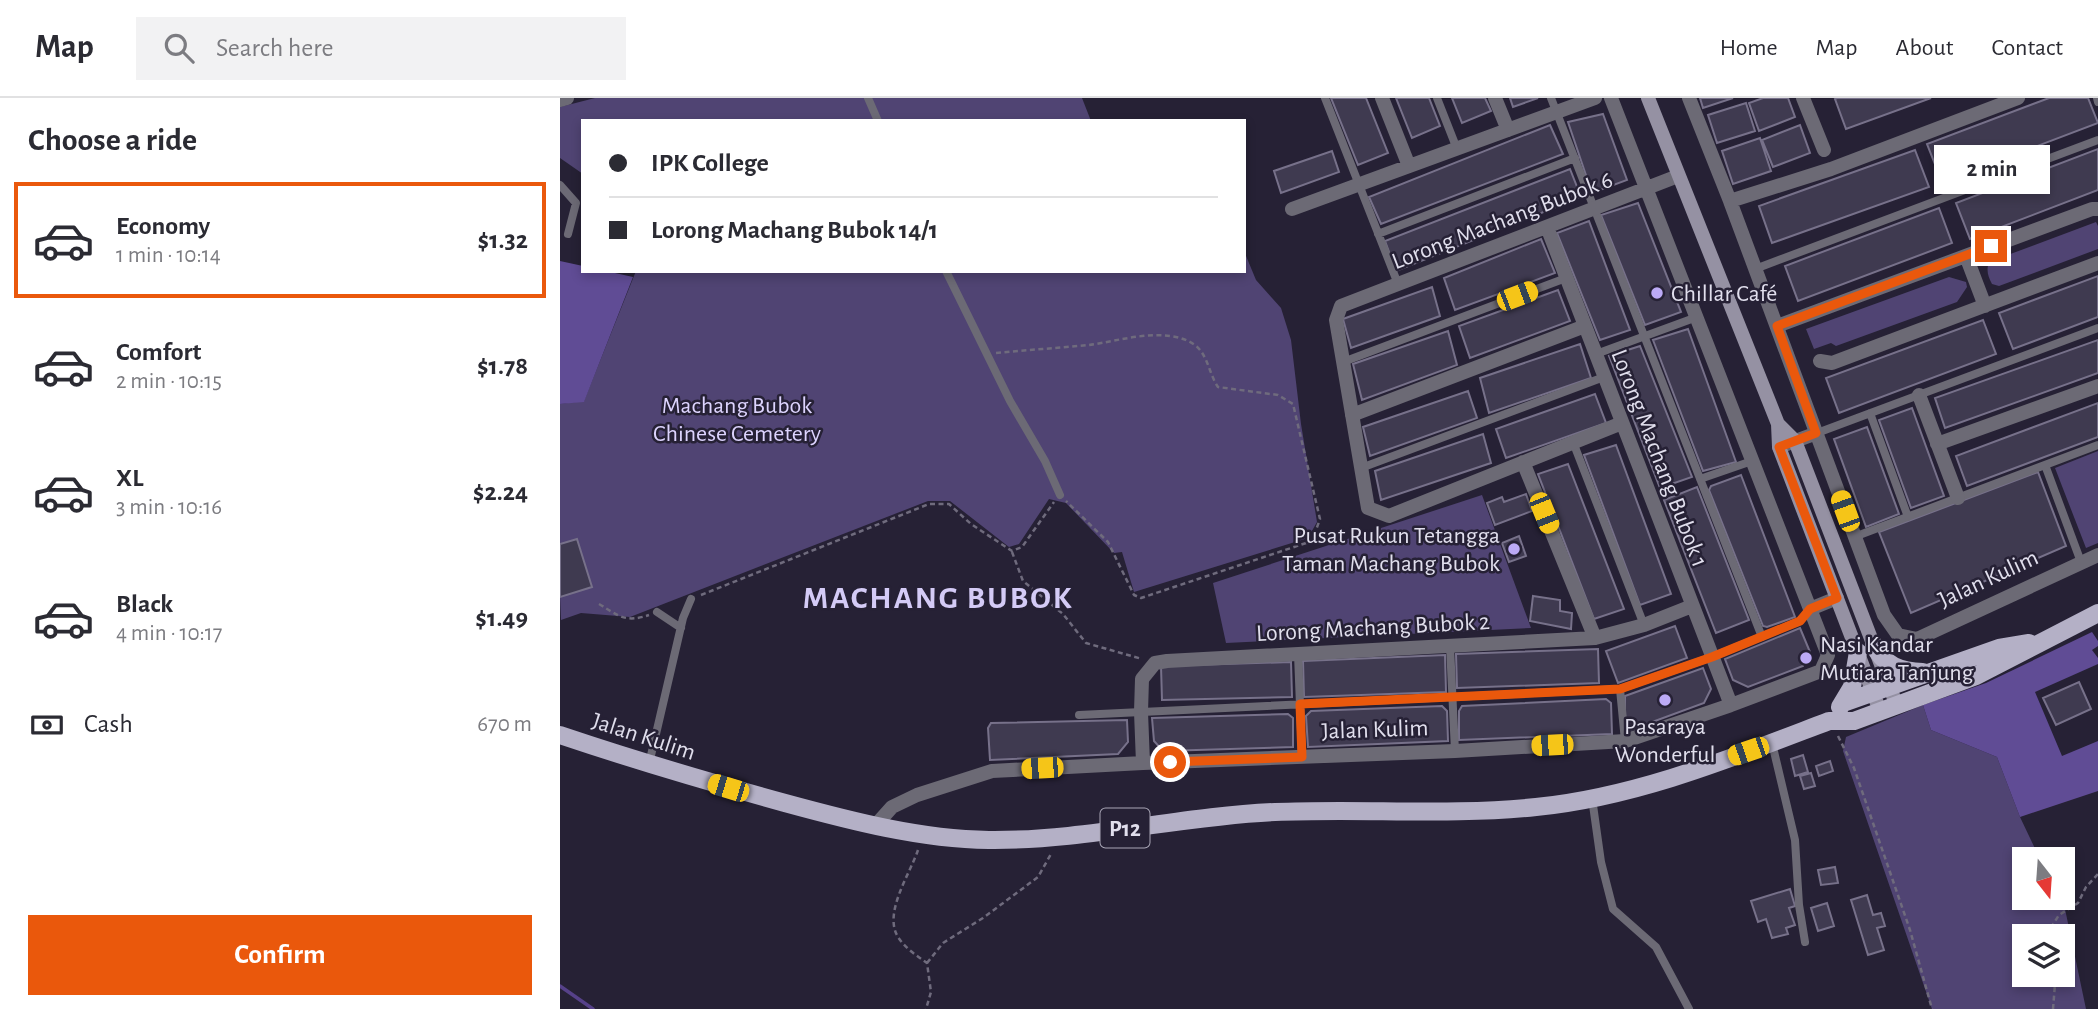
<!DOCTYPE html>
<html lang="en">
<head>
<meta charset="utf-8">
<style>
  :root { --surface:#fff; --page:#f2f2f3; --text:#2b2b33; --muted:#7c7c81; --line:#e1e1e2; --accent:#ea580c }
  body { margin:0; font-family:"Alegreya Sans",sans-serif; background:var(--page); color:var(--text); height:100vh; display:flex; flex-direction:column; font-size:26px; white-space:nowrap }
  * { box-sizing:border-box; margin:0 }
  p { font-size:23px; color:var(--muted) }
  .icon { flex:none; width:38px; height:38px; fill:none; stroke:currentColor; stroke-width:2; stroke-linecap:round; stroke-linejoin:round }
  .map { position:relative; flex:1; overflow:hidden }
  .panel { display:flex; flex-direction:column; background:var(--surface); width:560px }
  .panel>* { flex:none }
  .banner { position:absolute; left:21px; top:21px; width:665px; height:154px; border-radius:0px; box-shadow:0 4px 10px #0003; display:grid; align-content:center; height:154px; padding:0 28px; background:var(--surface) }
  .needle { width:46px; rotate:163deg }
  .controls { position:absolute; left:1452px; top:749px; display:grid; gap:14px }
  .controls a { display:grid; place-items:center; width:63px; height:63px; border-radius:0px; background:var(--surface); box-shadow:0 4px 10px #0003; font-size:35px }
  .end { position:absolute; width:32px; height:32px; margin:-16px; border:9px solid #ea580c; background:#fff; box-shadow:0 0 0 4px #fff }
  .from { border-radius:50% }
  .bubble { position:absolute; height:49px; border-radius:0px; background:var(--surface); box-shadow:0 4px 10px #0003; font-size:23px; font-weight:600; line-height:49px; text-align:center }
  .car { position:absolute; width:21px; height:42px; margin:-21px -10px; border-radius:9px; box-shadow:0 0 5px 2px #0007; background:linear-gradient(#f5c518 24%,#345 0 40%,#f5c518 0 76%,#345 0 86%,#f5c518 0) }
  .banner b { display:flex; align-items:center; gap:24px; height:66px; font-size:26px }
  .banner b+b { border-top:2px solid var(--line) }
  .banner i { width:18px; height:18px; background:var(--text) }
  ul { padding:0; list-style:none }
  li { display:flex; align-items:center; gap:21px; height:116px; margin:0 14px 10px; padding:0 14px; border:4px solid transparent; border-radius:0px }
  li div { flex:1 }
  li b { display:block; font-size:26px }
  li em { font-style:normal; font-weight:600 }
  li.active { border-color:var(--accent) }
  li>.icon { width:63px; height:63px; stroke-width:1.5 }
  h2 { padding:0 28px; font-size:32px; line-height:84px }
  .pay { display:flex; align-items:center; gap:18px; height:77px; padding:0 28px; font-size:26px }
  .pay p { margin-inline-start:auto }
  .button { display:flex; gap:14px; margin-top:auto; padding:14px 28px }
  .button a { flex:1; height:80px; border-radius:0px; background:var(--accent); color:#fff; font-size:28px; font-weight:600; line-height:80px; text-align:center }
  header { display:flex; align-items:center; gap:42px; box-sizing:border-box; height:98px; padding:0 35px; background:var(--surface); border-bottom:2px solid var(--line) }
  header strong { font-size:33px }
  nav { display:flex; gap:38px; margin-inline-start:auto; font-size:24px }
  .search { width:490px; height:63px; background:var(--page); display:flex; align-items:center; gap:18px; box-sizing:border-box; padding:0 24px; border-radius:0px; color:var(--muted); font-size:26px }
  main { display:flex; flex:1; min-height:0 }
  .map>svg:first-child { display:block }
  .green { fill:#504473; fill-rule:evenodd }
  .forest { fill:#604c95 }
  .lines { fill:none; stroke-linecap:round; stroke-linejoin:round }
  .stream { stroke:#564189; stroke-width:3.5 }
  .building { fill:#3f3a50; stroke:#77718a; stroke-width:2 }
  .path { stroke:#6f6b7d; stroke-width:2.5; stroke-dasharray:5 3.5; stroke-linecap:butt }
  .lane { stroke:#6c6a75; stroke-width:8 }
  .street { stroke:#6c6a75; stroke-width:14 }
  .secondary { stroke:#9591a3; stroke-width:14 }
  .primary { stroke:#b4b0c6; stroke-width:18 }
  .route { stroke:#ea580c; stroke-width:9 }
  .poi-dot { fill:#bcaaf6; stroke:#262135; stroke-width:2.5 }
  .labels { text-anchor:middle; stroke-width:5; stroke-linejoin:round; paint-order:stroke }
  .shield { fill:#262135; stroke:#a9a6b6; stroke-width:2 }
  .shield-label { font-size:23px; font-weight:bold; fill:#e1dfed }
  .street-label { font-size:24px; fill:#e1dfed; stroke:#262135 }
  .poi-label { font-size:24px; fill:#e1dfed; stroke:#262135; text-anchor:start }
  .park-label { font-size:24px; fill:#ddd4fe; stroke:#262135 }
  .district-label { font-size:32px; font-weight:bold; letter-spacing:2px; fill:#d4cbf6; stroke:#262135 }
</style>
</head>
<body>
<header>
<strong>Map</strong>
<div class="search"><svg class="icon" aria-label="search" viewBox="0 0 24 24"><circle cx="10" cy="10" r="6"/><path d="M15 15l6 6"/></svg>Search here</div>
<nav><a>Home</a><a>Map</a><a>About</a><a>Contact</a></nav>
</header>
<main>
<section class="panel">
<h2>Choose a ride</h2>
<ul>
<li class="active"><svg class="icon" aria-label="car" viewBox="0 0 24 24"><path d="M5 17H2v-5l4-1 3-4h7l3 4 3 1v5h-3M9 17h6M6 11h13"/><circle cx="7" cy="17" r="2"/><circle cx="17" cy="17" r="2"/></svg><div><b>Economy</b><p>1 min · 10:14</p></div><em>$1.32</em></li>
<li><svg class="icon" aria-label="car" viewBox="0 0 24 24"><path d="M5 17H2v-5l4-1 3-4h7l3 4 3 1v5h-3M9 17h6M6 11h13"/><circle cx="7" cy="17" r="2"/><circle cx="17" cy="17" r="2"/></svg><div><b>Comfort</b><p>2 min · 10:15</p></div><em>$1.78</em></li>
<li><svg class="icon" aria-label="car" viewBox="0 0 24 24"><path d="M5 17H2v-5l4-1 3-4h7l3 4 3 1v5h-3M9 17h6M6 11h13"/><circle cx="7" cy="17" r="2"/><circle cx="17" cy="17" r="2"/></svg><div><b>XL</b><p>3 min · 10:16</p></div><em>$2.24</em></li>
<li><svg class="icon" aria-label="car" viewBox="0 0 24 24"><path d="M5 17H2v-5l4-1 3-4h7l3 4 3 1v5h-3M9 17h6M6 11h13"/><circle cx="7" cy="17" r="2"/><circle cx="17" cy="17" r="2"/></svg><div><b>Black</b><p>4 min · 10:17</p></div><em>$1.49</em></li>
</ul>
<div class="pay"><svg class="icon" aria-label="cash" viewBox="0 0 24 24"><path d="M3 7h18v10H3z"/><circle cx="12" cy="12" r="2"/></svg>Cash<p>670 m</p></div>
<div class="button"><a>Confirm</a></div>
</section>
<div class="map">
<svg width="1538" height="911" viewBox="0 0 1538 911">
  <rect width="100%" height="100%" fill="#262135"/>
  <path class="green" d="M35 0H522L531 23H23V76L0 60V9Z
    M1536 124 1538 128V151L1439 188 1432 186C1428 178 1426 173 1429 164Z
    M684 153 696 182 721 210 731 242 741 326 757 424 748 440 574 494 562 454 554 455 506 405 489 401 459 446 449 449 390 403H368L70 519 21 515 1 522 0 499 32 489 17 441 0 446V306L24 303 76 173H684Z
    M1389 179 1406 184 1407 189 1397 204 1276 248 1271 245 1254 251 1246 231Z
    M1538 353V445L1526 450 1495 370Z
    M922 397 971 530 666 545 653 485Z
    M1363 607 1371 632 1437 659 1460 719 1480 761H1465V800H1499L1505 811 1526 911H1372L1283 653 1286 639ZM1465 838H1503V877H1465Z"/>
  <path class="forest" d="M0 163 23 168V173H46L73 179 24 304 0 306Z
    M1532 534 1538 543V548L1532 552 1538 560V566L1475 594 1502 658 1538 643V693L1460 719 1437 659 1371 632 1363 607 1426 585Z"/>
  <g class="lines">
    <path class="stream" d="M0 888 33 911"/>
  </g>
  <path class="building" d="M771 0H806L828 55 798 67Z
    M836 0H869L880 28 852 40Z
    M892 0H925L931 13 902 25Z
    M950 0H978L953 9Z
    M1140 0H1173L1143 10Z
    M1203 0H1228L1235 19 1199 33 1189 5Z
    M1277 0H1371L1286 31 1275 1Z
    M1489 0H1528L1538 25 1382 84 1367 46Z
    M1186 5 1195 33 1157 45 1148 17Z
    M1043 16 1067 82 1032 95 1008 24Z
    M990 27 1003 56 821 126 809 99Z
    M1240 27 1250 55 1213 69 1202 42Z
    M1200 40 1211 73 1173 86 1162 53Z
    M1538 51V92L1410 141 1396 105Z
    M1355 52 1369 89 1212 145 1199 108Z
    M772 53 779 74 721 95 714 73Z
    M1010 71 1021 99 836 173 825 143Z
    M1078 105 1121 214 1085 227 1041 117Z
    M1379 110 1392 145 1238 203 1225 168Z
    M1029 123 1070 232 1040 242 997 135Z
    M981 141 995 175 895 212 884 180Z
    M1538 178V219L1453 251 1439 215Z
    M872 189 880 218 791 250 783 221Z
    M998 192 1010 223 910 260 899 228Z
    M1423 222 1436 256 1279 315 1266 280Z
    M1128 231 1176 364 1143 373 1093 242Z
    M888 233 897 267 802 302 793 266Z
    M1538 242V275L1385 330 1375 300Z
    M1020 246 1031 280 929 315 920 280Z
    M1080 248 1132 379 1100 390 1049 258Z
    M908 293 917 320 810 358 803 329Z
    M1035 296 1046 325 946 360 936 331Z
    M1538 305V339L1407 388 1396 358Z
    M1352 310 1384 398 1351 410 1319 322Z
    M1307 329 1339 416 1306 429 1274 341Z
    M923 336 931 365 821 402 815 373Z
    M1056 347 1111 496 1080 507 1024 357Z
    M1008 366 1064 511 1034 521 978 376Z
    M1478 374 1506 448 1351 515 1319 434Z
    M1181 377 1235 519 1207 529 1203 528 1149 392 1151 388Z
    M1137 389 1189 522 1156 535 1104 402Z
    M966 396 972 413 935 427 927 405 942 399 944 404Z
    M959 438 966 458 949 464 942 445Z
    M17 441 32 489 0 499V446Z
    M973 498 1000 502V513L1012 515 1011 531 970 523Z
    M1115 528 1127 560 1058 585 1046 553Z
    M1240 530 1250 554 1243 568 1188 589 1173 582 1165 561Z
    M1038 551 1039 585 897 590 896 556Z
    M885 557 886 594 744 599 743 563Z
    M731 564 732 599 602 602 601 568Z
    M1143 570 1151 591 1144 605 1065 634V598Z
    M1519 584 1531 611 1496 627 1483 600Z
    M1046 601 1051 605 1052 636 899 642V613L902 608Z
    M882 608 887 613 888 643 748 649 746 618 751 613Z
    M728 616 733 620V649L603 653 594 643 592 620Z
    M567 622 568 644 558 656 430 662 428 630 431 625Z
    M1243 657 1248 674 1235 678 1231 661Z
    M1270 663 1273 673 1259 678 1256 668Z
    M1251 675 1255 688 1244 691 1240 678Z
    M1275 769 1278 785 1261 787 1258 772Z
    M1230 791 1235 808 1229 810 1235 827 1226 830 1228 836 1212 840 1206 821 1198 824 1191 803Z
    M1307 797 1313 817 1321 815 1325 828 1317 830 1324 852 1308 857 1291 802Z
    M1267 805 1274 828 1258 833 1251 810Z"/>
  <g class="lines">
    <path class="path" d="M436 255C467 252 498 250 529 247 560 243 606 227 635 247 648 257 649 276 658 289L718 297 733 306 760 421 752 443 581 500 574 497 548 444 506 403
      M452 454 463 483 503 516 526 545 582 561
      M141 497 369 406H389L411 426 452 453 462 449 494 404
      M39 506C59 518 65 525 89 517
      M1278 638 1294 670 1350 832 1372 911
      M358 752C350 776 323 815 338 839 345 850 357 858 367 865L371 894 366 911
      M1490 838V831L1499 817 1518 805 1526 789 1538 776
      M367 865 383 845 423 820 478 779 491 756
      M1493 911 1495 886 1493 877"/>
    <path class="lane" d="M308 0 318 23
      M765 0 838 186
      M877 0 897 51
      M991 0 1202 539
      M1537 0 1538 4
      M0 87 16 105 8 136
      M818 136 1015 60
      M1195 171 1538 42
      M386 173 450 303 485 363 500 397
      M1036 256 1137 219
      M783 264 1006 180
      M1310 315 1348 419
      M1257 335 1538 230
      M1013 344 1084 527
      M1485 367 1521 464
      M801 370 1044 279
      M1140 381 1192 363
      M1294 439 1538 347
      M97 514 121 530
      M890 548 895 653
      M738 556 742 659
      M1060 591 1065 643
      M519 617 1060 591 1152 559 1240 523 1250 511
      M1212 645 1235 742 1239 807 1245 844
      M89 666 123 520 131 501
      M1032 700 1041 764 1053 811 1096 849 1129 911"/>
    <path class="street" d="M822 0 849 68
      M935 0 948 32
      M1129 0 1170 103 1324 517 1338 537 1357 541 1538 457
      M1243 0 1264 52
      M0 2 7 0
      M1170 103 1271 71 1458 0
      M732 111 1035 0
      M987 129 1171 607
      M1406 158 1425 208
      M1217 228 1532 111H1538
      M1260 263 1272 265 1538 165
      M1359 297 1398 400
      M792 317 1025 228
      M1062 325 829 418 808 410 776 222 781 208 1118 78
      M1377 346 1538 288
      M1219 349 1257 335
      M963 364 1035 540
      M1250 511 1277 500
      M583 665 581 614 582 581 595 565 607 563 1035 540 1084 527 1132 508
      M315 728 332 709 357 697 432 673 583 665 895 653 1065 643 1171 607 1261 573 1268 557 1051 0"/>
    <path class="secondary" d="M1088 0 1218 326 1219 349 1320 613
      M1218 326 1235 343 1337 608"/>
    <path class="primary" d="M1314 547C1323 567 1342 574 1363 574
      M1283 605 1439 550 1469 545
      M1280 609 1292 589 1298 554
      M0 637C74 662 149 684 225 705 291 723 360 741 429 742 525 743 620 718 715 714 802 710 889 718 976 709 1077 699 1174 659 1269 623H1294L1416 578 1538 515"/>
  </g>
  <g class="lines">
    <path class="route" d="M610 664 742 659 740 606 1060 591 1152 559 1240 523 1250 511 1277 500 1219 349 1256 335 1217 228 1431 148"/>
  </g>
  <g class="poi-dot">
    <circle cx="1097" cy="195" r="7"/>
    <circle cx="954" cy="451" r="7"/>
    <circle cx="1246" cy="560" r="7"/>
    <circle cx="1105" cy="602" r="7"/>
  </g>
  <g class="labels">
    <rect class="shield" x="540.5" y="710.5" width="49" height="39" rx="5"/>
    <g class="shield-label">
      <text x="565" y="738">P12</text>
    </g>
    <g class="street-label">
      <text transform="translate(942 122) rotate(-21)" y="8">Lorong Machang Bubok 6</text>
      <text transform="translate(1100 360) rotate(69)" y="8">Lorong Machang Bubok 1</text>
      <text transform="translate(1428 480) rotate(-25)" y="8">Jalan Kulim</text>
      <text transform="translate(813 529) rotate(-3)" y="8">Lorong Machang Bubok 2</text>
      <text transform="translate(815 631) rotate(-2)" y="8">Jalan Kulim</text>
      <text transform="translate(84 638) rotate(18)" y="8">Jalan Kulim</text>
    </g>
    <g class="poi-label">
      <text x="1111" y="203">Chillar Café</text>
      <text x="940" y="445" text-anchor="end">Pusat Rukun Tetangga<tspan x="940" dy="28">Taman Machang Bubok</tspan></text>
      <text x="1260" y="554">Nasi Kandar<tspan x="1260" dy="28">Mutiara Tanjung</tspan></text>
      <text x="1105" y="636" text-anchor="middle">Pasaraya<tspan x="1105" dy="28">Wonderful</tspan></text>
    </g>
    <g class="park-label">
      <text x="177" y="315">Machang Bubok<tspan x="177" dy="28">Chinese Cemetery</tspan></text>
    </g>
    <g class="district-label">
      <text x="378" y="510">MACHANG BUBOK</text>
    </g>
  </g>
</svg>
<div class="controls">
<a><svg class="needle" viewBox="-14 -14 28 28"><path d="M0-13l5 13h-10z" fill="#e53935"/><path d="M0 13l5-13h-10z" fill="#7c7c81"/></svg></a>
<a><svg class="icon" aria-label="layers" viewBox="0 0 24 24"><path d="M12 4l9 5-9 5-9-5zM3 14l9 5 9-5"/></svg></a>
</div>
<i class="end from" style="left:610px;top:664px"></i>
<i class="end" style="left:1431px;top:148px"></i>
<div class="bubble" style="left:1374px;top:47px;width:116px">2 min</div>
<i class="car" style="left:957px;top:198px;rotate:69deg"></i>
<i class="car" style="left:1285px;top:413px;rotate:340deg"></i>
<i class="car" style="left:984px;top:415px;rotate:158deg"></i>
<i class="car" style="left:992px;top:647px;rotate:267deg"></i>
<i class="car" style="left:1188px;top:653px;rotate:251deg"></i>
<i class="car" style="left:482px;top:670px;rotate:267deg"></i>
<i class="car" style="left:168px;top:690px;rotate:287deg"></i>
<div class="banner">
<b><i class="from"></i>IPK College</b>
<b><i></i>Lorong Machang Bubok 14/1</b>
</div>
</div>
</main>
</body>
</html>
